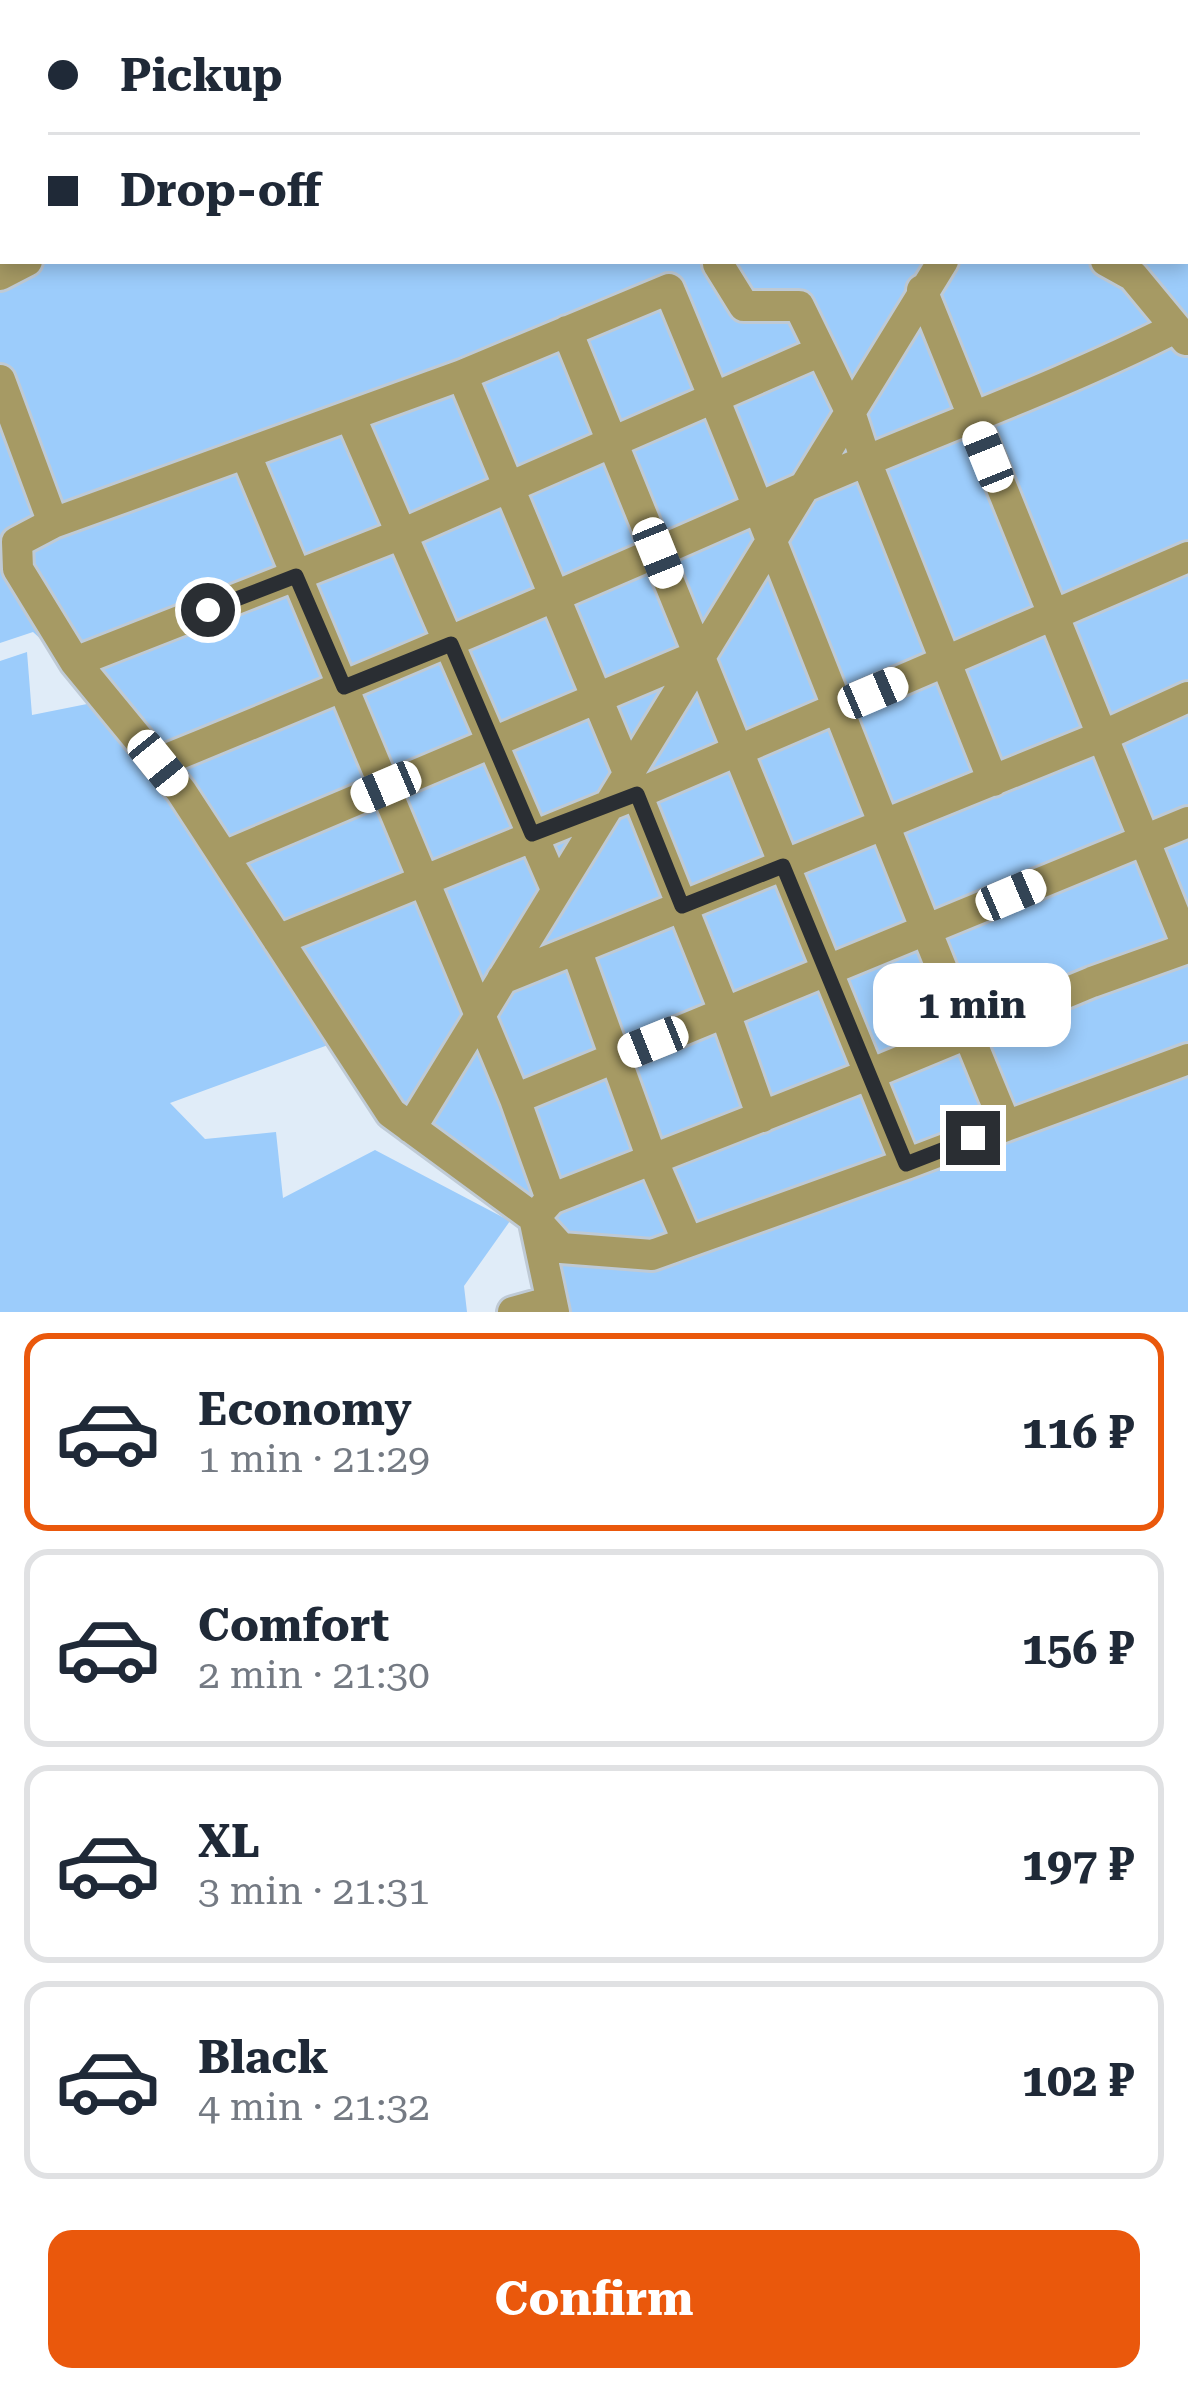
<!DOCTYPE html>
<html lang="en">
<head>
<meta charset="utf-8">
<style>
  :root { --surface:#fff; --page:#f2f2f3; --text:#1f2937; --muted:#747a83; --line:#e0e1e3; --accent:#ea580c }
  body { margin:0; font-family:"Roboto Serif",serif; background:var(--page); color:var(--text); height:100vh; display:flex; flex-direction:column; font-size:45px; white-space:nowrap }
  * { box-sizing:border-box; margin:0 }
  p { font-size:39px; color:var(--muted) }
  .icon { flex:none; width:66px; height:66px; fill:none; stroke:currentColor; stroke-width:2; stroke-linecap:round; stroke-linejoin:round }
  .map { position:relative; height:1312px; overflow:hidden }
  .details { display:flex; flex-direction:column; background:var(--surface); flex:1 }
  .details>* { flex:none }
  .guide { position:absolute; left:0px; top:0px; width:1188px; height:264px; box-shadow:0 6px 18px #0003; display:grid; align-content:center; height:264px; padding:0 48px; background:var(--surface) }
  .end { position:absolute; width:54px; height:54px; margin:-27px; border:15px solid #2a2e33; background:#fff; box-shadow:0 0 0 6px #fff }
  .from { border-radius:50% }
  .bubble { position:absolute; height:84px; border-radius:24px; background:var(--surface); box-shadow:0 6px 18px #0003; font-size:39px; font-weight:700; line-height:84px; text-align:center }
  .car { position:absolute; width:36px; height:72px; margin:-36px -18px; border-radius:15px; box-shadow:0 0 9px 3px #0007; background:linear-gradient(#fff 24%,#345 0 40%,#fff 0 76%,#345 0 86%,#fff 0) }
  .guide b { display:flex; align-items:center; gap:42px; height:114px; font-size:45px }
  .guide b+b { border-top:3px solid var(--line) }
  .guide i { width:30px; height:30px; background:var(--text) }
  ul { padding:21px 0 0; list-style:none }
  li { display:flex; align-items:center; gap:36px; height:198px; margin:0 24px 18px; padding:0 24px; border:6px solid var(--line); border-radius:24px }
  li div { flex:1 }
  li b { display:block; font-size:45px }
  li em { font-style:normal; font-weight:700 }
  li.current { border-color:var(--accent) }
  li>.icon { width:108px; height:108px; stroke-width:1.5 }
  .primary-button { display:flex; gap:24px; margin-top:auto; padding:24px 48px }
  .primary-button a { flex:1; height:138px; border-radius:24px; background:var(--accent); color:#fff; font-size:48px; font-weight:700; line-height:138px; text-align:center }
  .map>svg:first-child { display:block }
  .green { fill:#9cccfb; fill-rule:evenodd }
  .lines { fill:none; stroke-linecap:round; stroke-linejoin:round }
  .minor-casing { stroke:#bfcad5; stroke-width:36 }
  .minor { stroke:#a69a64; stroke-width:30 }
  .route { stroke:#2a2e33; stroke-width:15 }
</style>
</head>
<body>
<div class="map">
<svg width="1188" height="1312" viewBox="0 0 1188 1312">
  <rect width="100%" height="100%" fill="#e0ecf8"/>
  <path class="green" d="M0 0H1188V1312H547L527 1224 386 1124 176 800 66 662 33 632 0 643ZM3 3H1185V261H3Z
    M27 652 32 715 92 703 173 805 328 1045 170 1103 205 1139 276 1132 283 1198 375 1150 510 1221 464 1286 467 1312H0V661Z"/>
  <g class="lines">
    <defs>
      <path id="minor" d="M158 0 160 3
        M677 0 681 3
        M277 3 286 0
        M578 3 583 0
        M0 100 3 99
        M1106 261 1133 276 1186 340
        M718 264 744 306H799L821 351
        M0 275 27 261
        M922 290 1188 948
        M462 375 637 794 1188 557
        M0 380 53 523
        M351 418 556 889
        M246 455 515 1099 1188 822
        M75 662 404 533 821 351 849 409 866 461 993 781
        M157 763C373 675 587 584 800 489 925 434 1054 389 1175 328
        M224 856 699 655
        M278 940 637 794 725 1013 762 1117
        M576 949 652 1159 688 1242
        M502 979 1100 737 1188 697
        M515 1099 551 1199 534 1218 561 1248 652 1255 906 1164 567 331
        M1006 1126 1188 1059
        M411 1128 943 261
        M551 1199 870 1074 1092 982 1185 949
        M513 1312 549 1302
        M554 1312 534 1218 391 1113 181 791 75 662 18 569 17 542 53 523 462 375 669 289C785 566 890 848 1006 1126L906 1164"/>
    </defs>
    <use href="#minor" class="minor-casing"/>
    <use href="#minor" class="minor"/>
  </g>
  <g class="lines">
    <path class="route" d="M208 610 296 576 344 687 451 644 532 834 637 794 682 906 783 866 906 1164 973 1138"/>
  </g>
</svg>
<i class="end from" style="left:208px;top:610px"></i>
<i class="end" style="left:973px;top:1138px"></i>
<div class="bubble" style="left:873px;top:963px;width:198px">1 min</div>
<i class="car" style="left:988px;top:457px;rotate:338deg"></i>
<i class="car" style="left:658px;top:553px;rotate:158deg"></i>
<i class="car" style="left:873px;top:693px;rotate:67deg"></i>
<i class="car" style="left:158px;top:763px;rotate:141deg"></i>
<i class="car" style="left:386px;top:787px;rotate:247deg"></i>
<i class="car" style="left:1011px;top:895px;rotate:67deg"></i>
<i class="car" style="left:653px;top:1042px;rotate:248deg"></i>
<div class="guide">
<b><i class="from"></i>Pickup</b>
<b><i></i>Drop-off</b>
</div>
</div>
<section class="details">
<ul>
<li class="current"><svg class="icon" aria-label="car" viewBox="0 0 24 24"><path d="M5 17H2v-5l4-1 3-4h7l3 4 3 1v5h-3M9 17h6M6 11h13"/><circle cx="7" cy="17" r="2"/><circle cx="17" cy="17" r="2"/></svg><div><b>Economy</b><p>1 min · 21:29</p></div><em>116 ₽</em></li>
<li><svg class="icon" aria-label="car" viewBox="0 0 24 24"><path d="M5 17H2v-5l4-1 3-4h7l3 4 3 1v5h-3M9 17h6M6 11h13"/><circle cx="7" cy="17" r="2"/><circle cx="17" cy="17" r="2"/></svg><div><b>Comfort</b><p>2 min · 21:30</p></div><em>156 ₽</em></li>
<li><svg class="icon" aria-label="car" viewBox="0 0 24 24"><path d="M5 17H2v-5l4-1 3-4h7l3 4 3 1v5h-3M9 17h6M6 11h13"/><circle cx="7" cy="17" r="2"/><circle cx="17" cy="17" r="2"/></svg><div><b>XL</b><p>3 min · 21:31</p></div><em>197 ₽</em></li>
<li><svg class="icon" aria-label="car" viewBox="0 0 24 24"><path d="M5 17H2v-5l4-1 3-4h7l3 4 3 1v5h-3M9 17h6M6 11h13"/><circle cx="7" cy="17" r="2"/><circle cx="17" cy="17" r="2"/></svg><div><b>Black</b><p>4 min · 21:32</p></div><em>102 ₽</em></li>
</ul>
<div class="primary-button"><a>Confirm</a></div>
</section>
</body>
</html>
